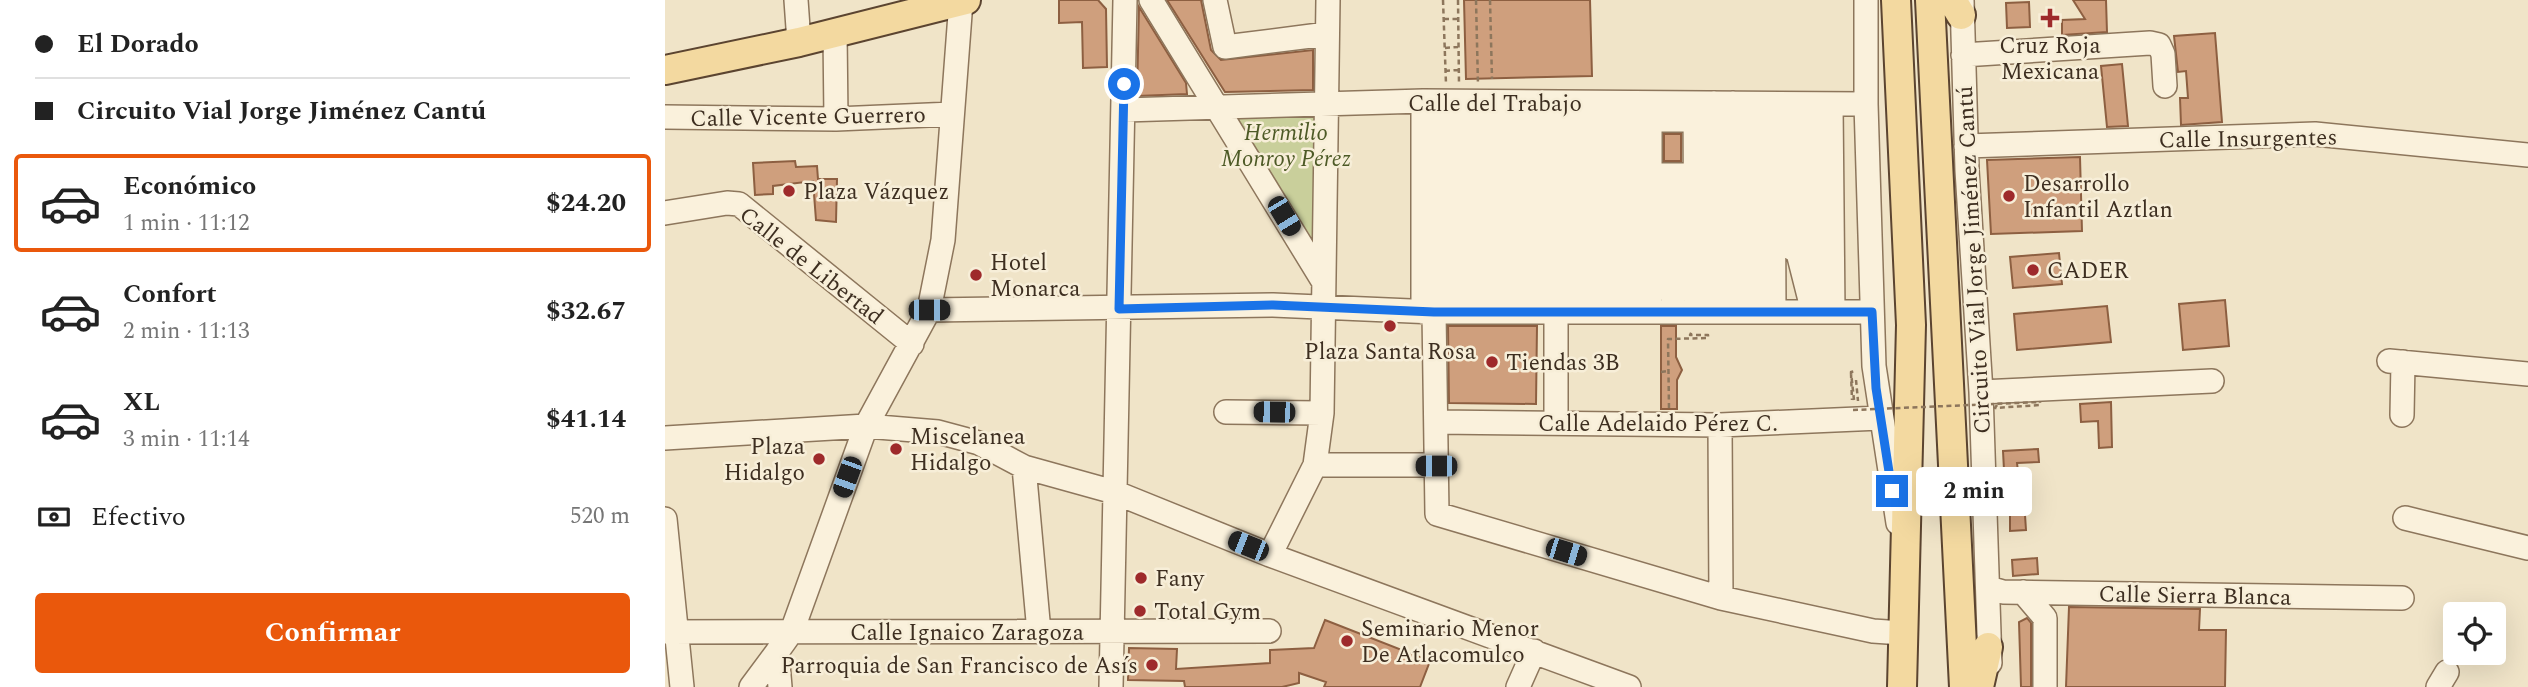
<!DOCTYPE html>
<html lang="es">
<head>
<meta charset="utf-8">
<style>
  :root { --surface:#fff; --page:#f2f2f2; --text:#222; --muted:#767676; --line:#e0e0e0; --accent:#ea580c }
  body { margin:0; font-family:Spectral,serif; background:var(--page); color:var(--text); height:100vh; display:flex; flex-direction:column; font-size:26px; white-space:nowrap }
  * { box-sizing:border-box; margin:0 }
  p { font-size:23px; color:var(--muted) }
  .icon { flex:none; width:38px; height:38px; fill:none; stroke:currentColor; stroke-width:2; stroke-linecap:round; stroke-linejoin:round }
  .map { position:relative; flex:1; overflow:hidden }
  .details { display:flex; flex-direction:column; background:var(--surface); width:665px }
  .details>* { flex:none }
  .top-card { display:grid; align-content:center; height:154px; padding:0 35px; background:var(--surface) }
  .fabs { position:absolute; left:1778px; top:602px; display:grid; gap:14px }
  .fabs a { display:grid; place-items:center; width:63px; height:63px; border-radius:7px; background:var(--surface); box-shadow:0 7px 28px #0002; font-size:35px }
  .end { position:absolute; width:32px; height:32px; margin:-16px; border:9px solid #1a73e8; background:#fff; box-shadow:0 0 0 4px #fff }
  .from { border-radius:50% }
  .bubble { position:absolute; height:49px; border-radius:7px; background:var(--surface); box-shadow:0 7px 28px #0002; font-size:23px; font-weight:700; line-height:49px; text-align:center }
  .car { position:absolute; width:21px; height:42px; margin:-21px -10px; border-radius:9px; box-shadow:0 0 5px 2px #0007; background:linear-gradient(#222 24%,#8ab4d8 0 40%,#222 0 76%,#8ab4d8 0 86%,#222 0) }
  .top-card b { display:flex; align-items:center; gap:24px; height:66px; font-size:26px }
  .top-card b+b { border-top:2px solid var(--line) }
  .top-card i { width:18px; height:18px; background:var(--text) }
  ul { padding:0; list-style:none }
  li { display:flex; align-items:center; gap:21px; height:98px; margin:0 14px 10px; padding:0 21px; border:4px solid transparent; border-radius:7px }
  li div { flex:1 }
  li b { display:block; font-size:26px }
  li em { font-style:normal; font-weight:700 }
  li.on { border-color:var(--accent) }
  li>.icon { width:63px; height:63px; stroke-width:1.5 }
  .pay { display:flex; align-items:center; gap:18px; height:77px; padding:0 35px; font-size:26px }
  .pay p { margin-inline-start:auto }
  .action { display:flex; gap:14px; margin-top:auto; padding:14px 35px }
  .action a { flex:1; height:80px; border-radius:7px; background:var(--accent); color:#fff; font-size:28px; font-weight:700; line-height:80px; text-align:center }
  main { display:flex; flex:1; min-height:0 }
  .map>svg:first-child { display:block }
  .green { fill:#c9cf9b }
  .building { fill:#cf9f7d; stroke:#8d5f41; stroke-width:2 }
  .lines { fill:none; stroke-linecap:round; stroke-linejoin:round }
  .minor-casing { stroke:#8d765c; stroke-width:26 }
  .major-casing { stroke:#5b4430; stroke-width:32 }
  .path { stroke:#8d765c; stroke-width:2.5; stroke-dasharray:5 3.5; stroke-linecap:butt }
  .minor { stroke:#faf1dc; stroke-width:23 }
  .major { stroke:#f3d9a0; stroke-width:28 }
  .path-bridge { stroke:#8d765c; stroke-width:2.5; stroke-dasharray:5 3.5; stroke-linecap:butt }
  .route { stroke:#1a73e8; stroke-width:9 }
  .poi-dot { fill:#9e2a2b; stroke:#f7eed8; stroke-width:2.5 }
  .labels { text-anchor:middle; stroke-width:5; stroke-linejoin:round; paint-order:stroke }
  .poi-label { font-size:23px; fill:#3d2e20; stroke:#f7eed8; text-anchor:start }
  .street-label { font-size:23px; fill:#3d2e20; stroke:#f7eed8 }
  .park-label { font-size:23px; font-style:italic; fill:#4d5a26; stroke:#f7eed8 }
</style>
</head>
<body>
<main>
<section class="details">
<div class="top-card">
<b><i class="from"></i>El Dorado</b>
<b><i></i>Circuito Vial Jorge Jiménez Cantú</b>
</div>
<ul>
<li class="on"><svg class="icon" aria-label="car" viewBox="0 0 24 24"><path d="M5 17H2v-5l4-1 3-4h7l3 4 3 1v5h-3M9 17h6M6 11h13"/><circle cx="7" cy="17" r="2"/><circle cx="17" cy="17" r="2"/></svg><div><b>Económico</b><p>1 min · 11:12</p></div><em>$24.20</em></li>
<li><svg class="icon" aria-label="car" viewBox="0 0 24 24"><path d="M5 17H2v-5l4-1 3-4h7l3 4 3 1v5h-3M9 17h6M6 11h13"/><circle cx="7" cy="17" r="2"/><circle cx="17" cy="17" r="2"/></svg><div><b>Confort</b><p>2 min · 11:13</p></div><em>$32.67</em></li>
<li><svg class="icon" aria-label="car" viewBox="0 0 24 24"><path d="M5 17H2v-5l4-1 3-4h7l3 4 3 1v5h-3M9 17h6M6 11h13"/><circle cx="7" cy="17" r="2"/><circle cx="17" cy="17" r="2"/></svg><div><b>XL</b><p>3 min · 11:14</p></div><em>$41.14</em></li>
</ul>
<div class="pay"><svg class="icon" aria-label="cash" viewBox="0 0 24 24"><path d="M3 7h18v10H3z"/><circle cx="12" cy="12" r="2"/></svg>Efectivo<p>520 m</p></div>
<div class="action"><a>Confirmar</a></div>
</section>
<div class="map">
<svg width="1863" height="687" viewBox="0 0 1863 687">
  <rect width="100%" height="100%" fill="#f0e4c8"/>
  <path class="green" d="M649 116 648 240 572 119Z"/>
  <path class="building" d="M394 0H433L441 9 442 67 418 68 417 22 394 23Z
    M502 0H536L546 50 556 60 648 50V90L560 92Z
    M799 0H925L927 76 801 79Z
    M1408 0H1441L1442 32 1397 35V20L1420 19Z
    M1364 2 1365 27 1342 28 1341 3Z
    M474 7 521 83 522 94 472 96Z
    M1550 33 1557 122 1516 125 1515 98H1523L1521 71 1513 72 1509 36Z
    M1457 64 1463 126 1442 127 1436 66Z
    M999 134H1016V161H999Z
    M1415 157 1417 231 1326 234 1322 160Z
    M130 161 131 167 152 166 153 179H172L171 222 151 220 148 181 108 186V194L90 195 88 163Z
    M1394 253 1397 284 1348 288 1345 257Z
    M1560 300 1564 346 1518 350 1514 304Z
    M1442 306 1446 342 1352 350 1349 314Z
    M783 326H872L871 404 784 403Z
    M996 326H1011V357L1017 370 1012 380V409H996Z
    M1446 402 1447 447 1434 448 1433 421 1416 422 1415 404Z
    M1373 449 1374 462 1352 463 1355 488 1340 489 1338 451Z
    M1345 515H1360L1361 530 1345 531Z
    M1372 558 1373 574 1348 576 1347 560Z
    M1404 607 1535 609 1534 630H1561L1560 687H1401Z
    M1362 618 1366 623V687H1356L1354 622Z
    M660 620 765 661 755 687H659L661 682 634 673V683L617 687H520L519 681 463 680 464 648 512 649 511 669 605 663V650L649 648Z"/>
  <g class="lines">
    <defs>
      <path id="minor" d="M131 0 134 42
        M486 0 658 281
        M550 0 560 47 662 34
        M1201 0V104L1209 366 1233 523
        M1297 0 1302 170 1316 392 1325 663
        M170 33 171 119
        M1298 55 1485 43 1494 45 1498 54 1500 86
        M947 103 946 299H975
        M1049 103 1051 312
        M1068 103 1070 312
        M1088 104 1090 312
        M1108 104 1109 312
        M1127 104 1128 249
        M1166 104 1168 312
        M1030 105 1031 312
        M459 110 758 101 1201 104
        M0 117 171 119 287 114
        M758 120H1029
        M1301 146 1650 134 1863 155
        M758 173 1030 175
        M1008 175V299
        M0 213 62 203 74 204 247 344
        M1128 233 1148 312 1147 104
        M985 299V107
        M264 310 608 305 769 312H1207
        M758 312V105
        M769 312 772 514 1056 598 1208 631 1237 633
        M775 312V104
        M794 312V105
        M813 312V105
        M832 312V105
        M851 312V105
        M870 312V106
        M889 312V120
        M908 312 909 106
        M927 312 928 106
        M965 312 966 107
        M1724 361 1863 374
        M1316 392 1547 381
        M561 412 657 413
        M1737 415 1738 362
        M771 422 1055 425 1215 418
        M891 423V312
        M1055 425 1056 598
        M0 438 201 426 273 432 314 443 359 467 449 492 605 555 964 687
        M650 465H771
        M359 467 374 632
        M1740 518 1863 548
        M0 519 17 687
        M605 555 650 465 657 413 663 0
        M1324 588 1338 592 1737 598
        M1358 592 1380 618V687
        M0 632 604 631
        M86 687 112 652
        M115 687 112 652 127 631 201 426 264 310 278 240 296 1
        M446 687 460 0
        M853 687 869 651
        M1773 687 1782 672"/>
      <path id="major" d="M1231 0 1246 325 1237 687
        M1265 0 1299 687
        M1287 0 1296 15
        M0 70 134 42 301 0
        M1314 687 1323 647"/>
    </defs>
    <use href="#minor" class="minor-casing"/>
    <use href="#major" class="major-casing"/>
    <path class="path" d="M778 0 781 84
      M793 0 794 84
      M811 0 813 85
      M825 0 827 79
      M779 19H793
      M780 48 793 47
      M780 71 793 70
      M996 372 1003 371
      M1186 373 1187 400
      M1191 380 1193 401
      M1189 400 1186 372 1190 371
      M1004 408 1003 339 1043 338V335H1025L1027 331"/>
    <use href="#minor" class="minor"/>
    <use href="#major" class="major"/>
    <path class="path-bridge" d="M1332 405 1330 408 1375 405V402
      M1188 410 1375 402"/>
  </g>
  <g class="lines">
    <path class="route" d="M459 84 454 309 608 305 769 312H1207L1211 388 1227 491"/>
  </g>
  <g class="poi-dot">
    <path d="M1381.5 7.5h7v7h7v7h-7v7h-7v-7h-7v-7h7z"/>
    <circle cx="124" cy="191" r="7"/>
    <circle cx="1344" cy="196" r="7"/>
    <circle cx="1368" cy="270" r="7"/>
    <circle cx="311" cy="275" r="7"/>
    <circle cx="725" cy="326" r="7"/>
    <circle cx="827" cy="362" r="7"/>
    <circle cx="231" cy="449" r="7"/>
    <circle cx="154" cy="459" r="7"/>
    <circle cx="476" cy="578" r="7"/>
    <circle cx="475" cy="611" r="7"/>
    <circle cx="682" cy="641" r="7"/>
    <circle cx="487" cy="665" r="7"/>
  </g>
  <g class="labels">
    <g class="poi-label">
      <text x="1385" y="53" text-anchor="middle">Cruz Roja<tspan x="1385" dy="26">Mexicana</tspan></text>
      <text x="1358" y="191">Desarrollo<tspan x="1358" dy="26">Infantil Aztlan</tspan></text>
      <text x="138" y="199">Plaza Vázquez</text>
      <text x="325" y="270">Hotel<tspan x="325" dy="26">Monarca</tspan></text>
      <text x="1382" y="278">CADER</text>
      <text x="725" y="359" text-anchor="middle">Plaza Santa Rosa</text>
      <text x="841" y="370">Tiendas 3B</text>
      <text x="245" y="444">Miscelanea<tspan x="245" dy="26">Hidalgo</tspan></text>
      <text x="140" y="454" text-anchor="end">Plaza<tspan x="140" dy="26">Hidalgo</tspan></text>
      <text x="490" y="586">Fany</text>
      <text x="489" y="619">Total Gym</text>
      <text x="696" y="636">Seminario Menor<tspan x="696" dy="26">De Atlacomulco</tspan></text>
      <text x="473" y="673" text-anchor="end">Parroquia de San Francisco de Asís</text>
    </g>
    <g class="street-label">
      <text x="830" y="111">Calle del Trabajo</text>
      <text transform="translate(143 116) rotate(-1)" y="8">Calle Vicente Guerrero</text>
      <text transform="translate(1583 138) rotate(-1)" y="8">Calle Insurgentes</text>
      <text transform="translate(1308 260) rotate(-93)" y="8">Circuito Vial Jorge Jiménez Cantú</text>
      <text transform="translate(147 265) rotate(38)" y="8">Calle de Libertad</text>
      <text x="993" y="431">Calle Adelaido Pérez C.</text>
      <text transform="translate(1530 595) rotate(1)" y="8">Calle Sierra Blanca</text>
      <text x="302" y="640">Calle Ignaico Zaragoza</text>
    </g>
    <g class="park-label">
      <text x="621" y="140">Hermilio<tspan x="621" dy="26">Monroy Pérez</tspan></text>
    </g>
  </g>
</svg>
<div class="fabs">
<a><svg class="icon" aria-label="locate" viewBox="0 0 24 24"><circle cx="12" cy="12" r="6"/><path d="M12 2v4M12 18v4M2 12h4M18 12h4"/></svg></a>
</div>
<i class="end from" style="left:459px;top:84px"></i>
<i class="end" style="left:1227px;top:491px"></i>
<div class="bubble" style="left:1251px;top:467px;width:116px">2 min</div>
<i class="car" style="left:619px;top:216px;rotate:149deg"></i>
<i class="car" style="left:264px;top:310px;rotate:90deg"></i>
<i class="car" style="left:609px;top:412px;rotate:271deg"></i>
<i class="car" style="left:771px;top:466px;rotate:270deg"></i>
<i class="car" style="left:182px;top:477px;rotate:200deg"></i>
<i class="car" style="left:583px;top:546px;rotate:292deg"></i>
<i class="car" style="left:901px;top:552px;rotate:107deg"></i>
</div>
</main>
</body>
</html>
